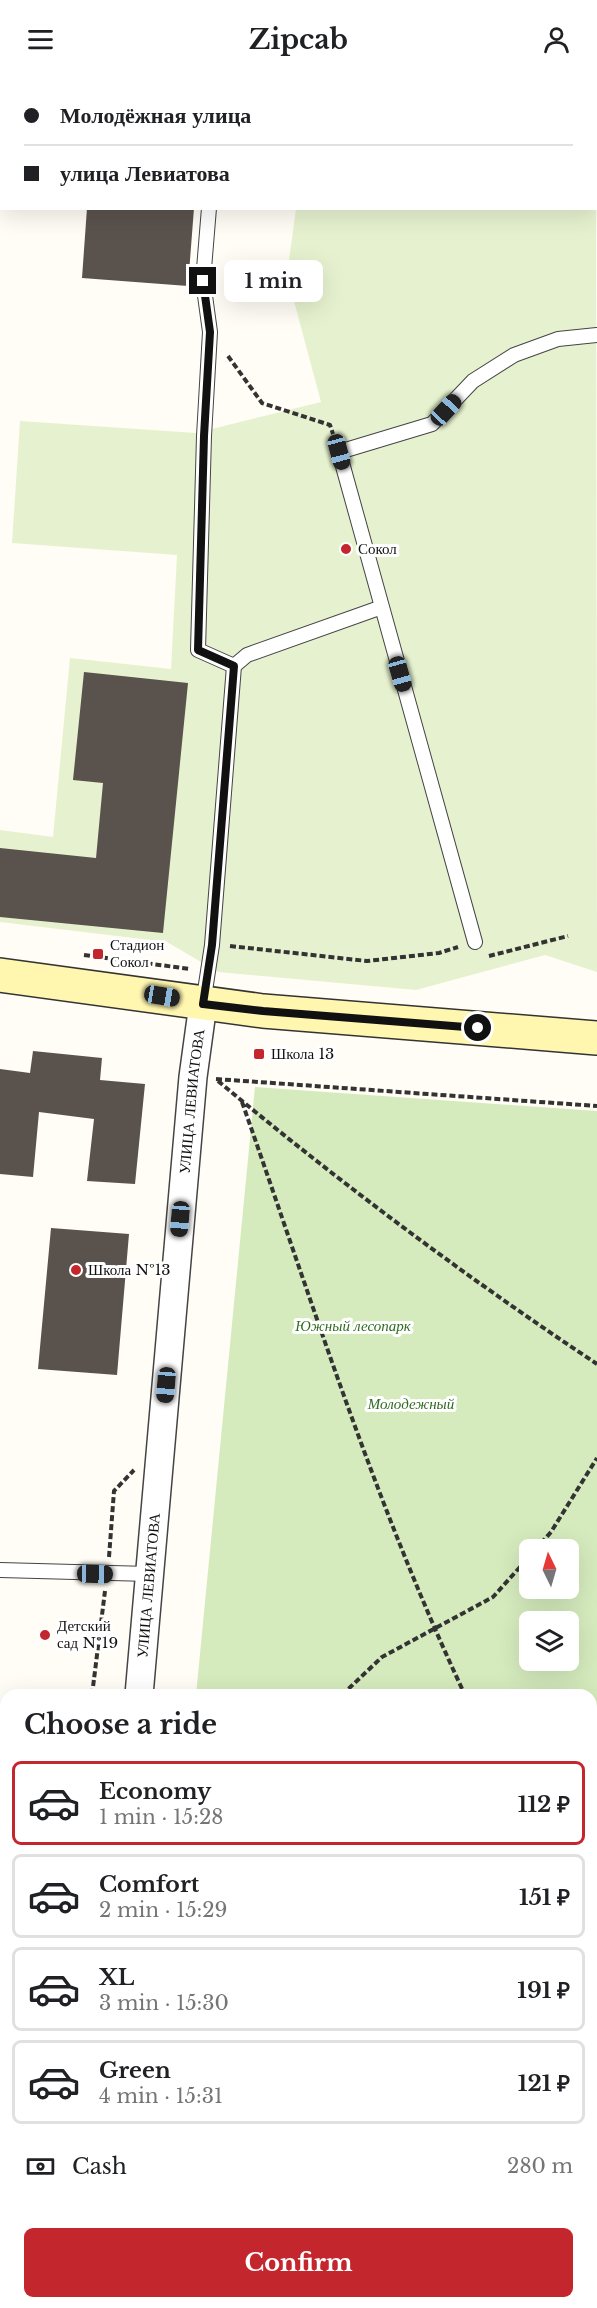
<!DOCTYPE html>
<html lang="en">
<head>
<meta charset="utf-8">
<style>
  :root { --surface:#fff; --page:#f2f2f2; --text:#202124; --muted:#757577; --line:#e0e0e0; --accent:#c4262e }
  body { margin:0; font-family:"Libre Baskerville",serif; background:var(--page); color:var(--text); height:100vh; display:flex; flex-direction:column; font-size:22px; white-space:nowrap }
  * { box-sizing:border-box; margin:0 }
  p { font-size:20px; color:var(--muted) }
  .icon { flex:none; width:33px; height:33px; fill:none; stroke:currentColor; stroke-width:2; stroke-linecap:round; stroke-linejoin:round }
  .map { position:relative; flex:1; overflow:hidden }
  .drawer { position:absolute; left:0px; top:1611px; width:597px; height:620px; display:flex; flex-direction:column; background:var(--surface); border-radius:18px 18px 0 0; box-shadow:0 6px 24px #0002 }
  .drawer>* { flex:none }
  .guide { position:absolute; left:0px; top:0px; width:597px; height:132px; box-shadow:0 6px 24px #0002; display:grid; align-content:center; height:132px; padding:0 24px; background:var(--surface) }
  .needle { width:39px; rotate:355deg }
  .fabs { position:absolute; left:519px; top:1461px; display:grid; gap:12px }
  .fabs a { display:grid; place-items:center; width:60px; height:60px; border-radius:9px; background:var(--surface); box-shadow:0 6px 24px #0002; font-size:30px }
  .end { position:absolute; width:27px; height:27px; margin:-14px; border:8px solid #111; background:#fff; box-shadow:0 0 0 3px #fff }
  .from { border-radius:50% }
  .bubble { position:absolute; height:42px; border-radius:9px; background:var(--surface); box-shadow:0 6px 24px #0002; font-size:20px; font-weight:700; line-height:42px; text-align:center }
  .car { position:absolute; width:18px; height:36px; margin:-18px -9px; border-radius:8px; box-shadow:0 0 4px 2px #0007; background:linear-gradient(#222 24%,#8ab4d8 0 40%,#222 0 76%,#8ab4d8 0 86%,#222 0) }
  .guide b { display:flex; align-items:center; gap:21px; height:57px; font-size:22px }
  .guide b+b { border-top:2px solid var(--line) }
  .guide i { width:15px; height:15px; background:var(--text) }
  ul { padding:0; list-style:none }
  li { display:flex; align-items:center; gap:18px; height:84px; margin:0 12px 9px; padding:0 12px; border:3px solid var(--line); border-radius:9px }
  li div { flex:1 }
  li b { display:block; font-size:22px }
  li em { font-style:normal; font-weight:700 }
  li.selected { border-color:var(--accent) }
  li>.icon { width:54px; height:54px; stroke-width:1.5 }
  h2 { padding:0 24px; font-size:27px; line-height:72px }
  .pay { display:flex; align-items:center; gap:15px; height:66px; padding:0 24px; font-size:22px }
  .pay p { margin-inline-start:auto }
  .primary-button { display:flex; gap:12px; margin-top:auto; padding:12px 24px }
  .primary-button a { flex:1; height:69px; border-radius:9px; background:var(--accent); color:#fff; font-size:24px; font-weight:700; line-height:69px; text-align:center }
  header { display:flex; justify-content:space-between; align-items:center; height:78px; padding:0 24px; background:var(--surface); font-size:27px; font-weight:700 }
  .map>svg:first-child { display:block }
  .forest { fill:url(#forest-firs) }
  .park { fill:#d5ebbd; fill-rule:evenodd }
  .pitch { fill:#e6f2cf }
  .building { fill:#5a524d }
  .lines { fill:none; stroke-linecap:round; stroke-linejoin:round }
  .lane-casing { stroke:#444; stroke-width:16 }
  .street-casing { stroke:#444; stroke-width:30 }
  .secondary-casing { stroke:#333; stroke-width:36 }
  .path { stroke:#333; stroke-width:4; stroke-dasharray:6 3; stroke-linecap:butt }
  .lane { stroke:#fff; stroke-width:14 }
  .street { stroke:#fff; stroke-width:27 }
  .secondary { stroke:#fff6b0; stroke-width:33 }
  .route { stroke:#111; stroke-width:8 }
  .poi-dot { fill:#c4262e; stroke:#fff; stroke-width:2 }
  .labels { text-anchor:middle; stroke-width:6; stroke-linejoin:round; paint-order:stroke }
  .poi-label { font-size:15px; fill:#111; stroke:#fff; text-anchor:start }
  .street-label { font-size:15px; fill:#111; stroke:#fff }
  .park-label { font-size:15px; font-style:italic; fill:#2f6b1f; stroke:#fff }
</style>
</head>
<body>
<header><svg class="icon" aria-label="menu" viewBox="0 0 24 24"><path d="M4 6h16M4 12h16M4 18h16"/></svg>Zipcab<svg class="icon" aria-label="person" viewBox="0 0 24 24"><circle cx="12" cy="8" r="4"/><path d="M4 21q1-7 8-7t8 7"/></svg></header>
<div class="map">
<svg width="597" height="2230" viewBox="0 0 597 2230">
  <defs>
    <pattern id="forest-firs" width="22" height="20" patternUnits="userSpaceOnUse" patternTransform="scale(1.5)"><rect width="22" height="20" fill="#b9dc9c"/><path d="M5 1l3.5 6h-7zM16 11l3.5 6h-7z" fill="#9ebc85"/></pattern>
  </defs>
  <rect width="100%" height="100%" fill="#fffdf5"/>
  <path class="forest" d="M591 1820 597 1827V2145L591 2161Z
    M172 2225V2224L528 2225 522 2230H173Z"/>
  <path class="park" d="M255 1009 597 1033V1756L591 1766V1617H196ZM530 1472H568V1510H530ZM530 1544H568V1582H530Z
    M591 1828 597 1834V2023L591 2062Z"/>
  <path class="pitch" d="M596 21 597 894 545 877 416 912 218 894 167 864 0 844V752L53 759 70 580 171 591 177 477 12 465 20 343 196 355 321 324 287 197 296 131 596 130Z"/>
  <path class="building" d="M87 130H194L188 208 82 200Z
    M84 594 188 605 163 855 0 839V770L96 780 103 705 73 702Z
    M33 973 102 980 100 1002 145 1006 135 1106 87 1103 94 1041 39 1034 33 1099 0 1096V991L30 995Z
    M51 1150 129 1156 117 1297 38 1291Z"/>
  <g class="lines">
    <defs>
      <path id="lane" d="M218 2V0
        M234 588 247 577 382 529
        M475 864 339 374 432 346 473 303 514 277 558 261 597 257
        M203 926 212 867 234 588 198 572 204 358 210 254 203 203 209 130
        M0 1492 149 1496"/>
      <g id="street">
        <path id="s1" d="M139 1617 193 999 203 926"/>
        <path d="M107 2230V2224"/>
      </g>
      <path id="secondary" d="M0 897 263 933 597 960"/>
    </defs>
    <use href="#lane" class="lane-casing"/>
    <use href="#street" class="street-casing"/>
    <use href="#secondary" class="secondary-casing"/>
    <path class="path" d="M228 278 262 325 330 347 333 356
      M230 868 367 883 439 875 458 869
      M84 877 190 891
      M489 878 568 858
      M216 1001 597 1028
      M218 1003C339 1104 466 1199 597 1286
      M242 1024C312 1223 375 1426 465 1617
      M535 1472 551 1454 597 1380
      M109 1479 114 1413 134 1392
      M92 1617 105 1513
      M342 1617 382 1579 493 1519 530 1478
      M0 1695H6
      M591 1852 597 1855
      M591 1970 597 1964
      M381 2224 382 2230
      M198 2230 203 2224"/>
    <use href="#lane" class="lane"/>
    <use href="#street" class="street"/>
    <use href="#secondary" class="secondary"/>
  </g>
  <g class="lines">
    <path class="route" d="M203 203 210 254 204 358 198 572 234 588 212 867 203 926 263 933 478 950"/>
  </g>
  <g class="poi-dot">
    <circle cx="346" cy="471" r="6"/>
    <rect x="92" y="870" width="12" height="12" rx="3"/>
    <rect x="253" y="970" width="12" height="12" rx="3"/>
    <circle cx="76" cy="1192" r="6"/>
    <circle cx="45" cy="1557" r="6"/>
  </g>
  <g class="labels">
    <g class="poi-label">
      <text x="358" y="476">Сокол</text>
      <text x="110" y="872">Стадион<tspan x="110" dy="17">Сокол</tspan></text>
      <text x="271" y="981">Школа 13</text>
      <text x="88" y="1197">Школа №13</text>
      <text x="57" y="1553">Детский<tspan x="57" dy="17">сад №19</tspan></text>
    </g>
    <g class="street-label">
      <text dy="5" stroke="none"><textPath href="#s1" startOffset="596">УЛИЦА ЛЕВИАТОВА</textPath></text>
      <text dy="5" stroke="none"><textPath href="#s1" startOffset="110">УЛИЦА ЛЕВИАТОВА</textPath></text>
    </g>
    <g class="park-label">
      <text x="353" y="1253">Южный лесопарк</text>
      <text x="411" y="1331">Молодежный</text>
    </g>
  </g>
</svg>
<div class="fabs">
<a><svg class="needle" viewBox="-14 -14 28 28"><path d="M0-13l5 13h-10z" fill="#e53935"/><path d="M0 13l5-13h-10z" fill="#757577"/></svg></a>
<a><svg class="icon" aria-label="layers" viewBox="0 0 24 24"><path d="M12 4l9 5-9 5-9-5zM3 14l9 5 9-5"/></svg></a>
</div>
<i class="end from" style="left:478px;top:950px"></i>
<i class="end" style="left:203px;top:203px"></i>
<div class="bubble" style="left:224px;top:182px;width:99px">1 min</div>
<i class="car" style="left:446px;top:332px;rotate:43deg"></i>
<i class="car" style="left:339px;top:374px;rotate:165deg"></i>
<i class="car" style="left:400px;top:596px;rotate:164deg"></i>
<i class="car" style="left:162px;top:918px;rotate:100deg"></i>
<i class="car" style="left:180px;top:1141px;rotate:185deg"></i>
<i class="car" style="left:166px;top:1307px;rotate:185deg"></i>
<i class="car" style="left:95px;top:1496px;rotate:91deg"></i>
<div class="guide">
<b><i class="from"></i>Молодёжная улица</b>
<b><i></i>улица Левиатова</b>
</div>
<section class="drawer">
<h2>Choose a ride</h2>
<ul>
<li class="selected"><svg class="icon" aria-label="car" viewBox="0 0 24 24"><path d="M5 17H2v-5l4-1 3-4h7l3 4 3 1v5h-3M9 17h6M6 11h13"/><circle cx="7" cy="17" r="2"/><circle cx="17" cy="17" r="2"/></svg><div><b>Economy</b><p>1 min · 15:28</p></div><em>112 ₽</em></li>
<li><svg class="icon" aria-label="car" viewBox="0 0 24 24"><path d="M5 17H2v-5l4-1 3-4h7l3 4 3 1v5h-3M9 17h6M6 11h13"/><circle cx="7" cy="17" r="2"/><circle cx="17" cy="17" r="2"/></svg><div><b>Comfort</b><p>2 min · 15:29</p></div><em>151 ₽</em></li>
<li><svg class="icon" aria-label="car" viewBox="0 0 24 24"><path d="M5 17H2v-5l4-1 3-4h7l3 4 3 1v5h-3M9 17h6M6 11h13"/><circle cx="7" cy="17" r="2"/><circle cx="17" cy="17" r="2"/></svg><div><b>XL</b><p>3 min · 15:30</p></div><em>191 ₽</em></li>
<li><svg class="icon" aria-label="car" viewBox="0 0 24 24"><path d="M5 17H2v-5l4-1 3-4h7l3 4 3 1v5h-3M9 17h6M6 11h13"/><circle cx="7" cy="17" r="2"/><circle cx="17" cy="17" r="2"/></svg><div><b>Green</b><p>4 min · 15:31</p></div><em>121 ₽</em></li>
</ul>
<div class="pay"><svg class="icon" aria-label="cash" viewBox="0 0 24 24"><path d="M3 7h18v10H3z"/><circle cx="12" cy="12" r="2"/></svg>Cash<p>280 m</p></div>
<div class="primary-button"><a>Confirm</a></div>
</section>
</div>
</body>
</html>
